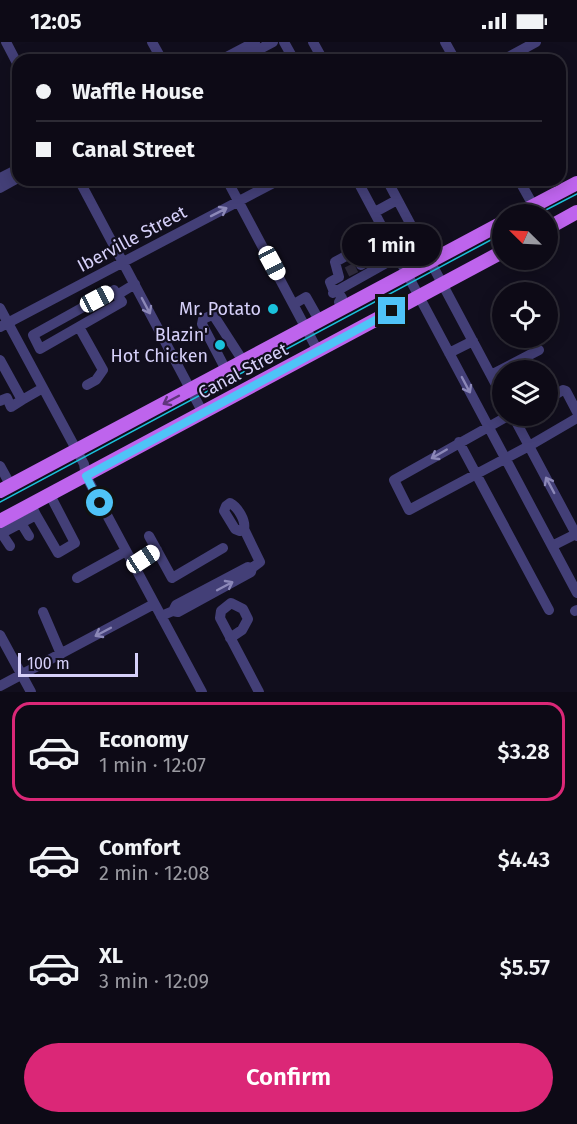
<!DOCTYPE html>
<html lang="en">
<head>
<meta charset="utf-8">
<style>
  :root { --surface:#0d0a16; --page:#1b1823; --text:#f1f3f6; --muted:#9a9aa1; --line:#2d2b35; --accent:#db2777 }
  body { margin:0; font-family:"Fira Sans",sans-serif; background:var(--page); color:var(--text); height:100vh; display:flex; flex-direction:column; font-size:22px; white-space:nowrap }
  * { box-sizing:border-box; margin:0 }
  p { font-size:20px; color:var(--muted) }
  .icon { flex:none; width:33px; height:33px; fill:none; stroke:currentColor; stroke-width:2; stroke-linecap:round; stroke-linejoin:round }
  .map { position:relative; height:650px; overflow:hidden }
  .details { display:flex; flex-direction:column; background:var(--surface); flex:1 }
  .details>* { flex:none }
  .guide { position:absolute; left:12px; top:12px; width:554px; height:132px; border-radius:18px; box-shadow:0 3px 15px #0003,0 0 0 2px var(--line); display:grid; align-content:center; height:132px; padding:0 24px; background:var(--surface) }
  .needle { width:39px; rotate:294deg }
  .controls { position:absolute; left:492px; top:162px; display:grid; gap:12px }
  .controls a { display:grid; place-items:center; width:66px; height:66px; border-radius:50%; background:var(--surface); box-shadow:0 3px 15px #0003,0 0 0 2px var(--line); font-size:30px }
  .scale { position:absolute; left:18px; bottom:15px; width:120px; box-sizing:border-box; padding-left:6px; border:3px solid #d6d0f9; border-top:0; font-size:16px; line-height:21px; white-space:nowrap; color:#d6d0f9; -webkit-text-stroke:4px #110e1d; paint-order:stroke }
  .end { position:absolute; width:27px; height:27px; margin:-14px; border:8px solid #4fc3f7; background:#111; box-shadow:0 0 0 3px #111 }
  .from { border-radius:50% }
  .bubble { position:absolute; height:42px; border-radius:21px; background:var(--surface); box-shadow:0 3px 15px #0003,0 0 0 2px var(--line); font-size:20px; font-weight:600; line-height:42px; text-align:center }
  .car { position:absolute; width:18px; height:36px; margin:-18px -9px; border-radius:8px; box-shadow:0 0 4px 2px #0007; background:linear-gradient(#fff 24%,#345 0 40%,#fff 0 76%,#345 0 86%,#fff 0) }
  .guide b { display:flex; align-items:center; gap:21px; height:57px; font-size:22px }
  .guide b+b { border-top:2px solid var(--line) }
  .guide i { width:15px; height:15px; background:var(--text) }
  ul { padding:10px 0 0; list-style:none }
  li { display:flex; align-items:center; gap:18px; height:99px; margin:0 12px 9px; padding:0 12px; border:3px solid transparent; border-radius:18px }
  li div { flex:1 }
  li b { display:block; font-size:22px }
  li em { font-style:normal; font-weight:600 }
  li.on { border-color:var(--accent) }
  li>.icon { width:54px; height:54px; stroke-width:1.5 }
  .action { display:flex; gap:12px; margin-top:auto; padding:12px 24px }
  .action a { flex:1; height:69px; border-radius:36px; background:var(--accent); color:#fff; font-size:24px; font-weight:600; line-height:69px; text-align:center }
  .status { display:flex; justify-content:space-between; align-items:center; height:42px; padding:0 30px; background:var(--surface); direction:ltr }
  .status svg { height:16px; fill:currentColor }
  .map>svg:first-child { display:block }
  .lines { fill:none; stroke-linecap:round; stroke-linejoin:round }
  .minor-tunnel { stroke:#2f2b3e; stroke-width:10; stroke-dasharray:10 5; stroke-linecap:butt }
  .minor { stroke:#433f77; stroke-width:10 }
  .major { stroke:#be64ed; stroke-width:14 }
  .tram { stroke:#1ac2dc; stroke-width:1.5 }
  .oneway { stroke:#8c88b8 }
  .oneway2 { stroke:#5f357b }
  .route { stroke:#4fc3f7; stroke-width:8 }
  .poi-dot { fill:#1ac2dc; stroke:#110e1d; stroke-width:2 }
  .labels { text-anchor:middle; stroke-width:4.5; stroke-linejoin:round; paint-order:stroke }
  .street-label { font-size:18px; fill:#d6d0f9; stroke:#110e1d }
  .poi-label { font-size:18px; fill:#d6d0f9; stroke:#110e1d; text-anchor:end }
</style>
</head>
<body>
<div class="status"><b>12:05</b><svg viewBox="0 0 49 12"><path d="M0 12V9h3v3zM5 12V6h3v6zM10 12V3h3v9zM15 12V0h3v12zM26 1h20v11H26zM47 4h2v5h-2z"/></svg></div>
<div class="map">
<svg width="577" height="650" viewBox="0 0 577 650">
  <rect width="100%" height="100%" fill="#110e1d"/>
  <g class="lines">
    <path class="minor-tunnel" d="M347 230 361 223"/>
    <path class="minor" d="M6 0 18 23
      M152 0 162 18
      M284 0 294 18
      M313 0 323 18
      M445 0 455 18
      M221 18 255 0
      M239 18 273 0
      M503 18 536 0
      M0 136 18 127
      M79 138 203 371
      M227 138 318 309
      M357 138 577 551
      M387 138 502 354
      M519 138 538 172
      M0 146 18 136
      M375 170 397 158
      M361 223 380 212
      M333 251 390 219
      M117 253 122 260 40 307 33 293 114 248 117 253 135 242
      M339 260 342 256 338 250H334L330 240 339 235 335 220 373 199 385 221
      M294 262 306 255 319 278
      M0 266 84 422 86 434 202 650
      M0 285 279 138
      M79 285 103 328 96 338 87 343
      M449 311 473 299
      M0 318 22 358 43 346
      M226 328 202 282 203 277 210 274H214L243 319
      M491 333 539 308
      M548 357 563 348 566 349 577 370
      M0 359 7 356 11 365 22 358
      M508 374 394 438 409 468 529 404 577 376
      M513 374 577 494
      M459 400 549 568
      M0 424 11 444
      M230 461C238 465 246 479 244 487L240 489 235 487 224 469 226 464Z
      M36 473 58 511 75 501 50 453
      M244 487 260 520 252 526
      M0 489 10 504
      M0 492 21 481 18 476
      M29 494 21 481 36 473 33 467
      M149 494 172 536 223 506
      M552 504 576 492
      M134 523 157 508
      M77 536 126 509
      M575 569 577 568
      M43 570 61 612
      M161 574 173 569 178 570 251 530 252 526 248 525 176 563 173 569
      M0 593 31 650
      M230 596 242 588 248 577 243 567 231 561 221 569 220 576 259 650
      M0 644 154 562"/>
    <path class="major" d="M518 172 577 141
      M548 186 577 170
      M0 449 502 181
      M0 479 502 210"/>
    <path class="tram" d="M538 172 577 152
      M0 460 502 192"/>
  </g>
  <defs><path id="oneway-shaft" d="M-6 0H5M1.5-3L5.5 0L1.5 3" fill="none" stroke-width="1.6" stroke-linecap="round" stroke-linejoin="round" transform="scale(1.5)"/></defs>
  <g class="oneway">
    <use href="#oneway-shaft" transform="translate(219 170) rotate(-27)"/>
    <use href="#oneway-shaft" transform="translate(146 264) rotate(62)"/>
    <use href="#oneway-shaft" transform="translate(466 343) rotate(62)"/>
    <use href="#oneway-shaft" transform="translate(439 412) rotate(150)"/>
    <use href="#oneway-shaft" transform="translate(550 443) rotate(-118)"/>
    <use href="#oneway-shaft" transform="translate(225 544) rotate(-28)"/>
    <use href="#oneway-shaft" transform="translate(103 590) rotate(152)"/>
  </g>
  <use class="oneway2" href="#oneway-shaft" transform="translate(171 358) rotate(152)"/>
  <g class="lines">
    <path class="route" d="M100 461 86 434 392 269"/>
  </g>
  <g class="poi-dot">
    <circle cx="273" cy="267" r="6"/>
    <circle cx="220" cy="303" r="6"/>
  </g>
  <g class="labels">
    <g class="street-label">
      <text transform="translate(132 197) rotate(-28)" y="6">Iberville Street</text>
      <text transform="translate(243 329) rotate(-28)" y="6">Canal Street</text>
    </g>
    <g class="poi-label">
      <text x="261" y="273">Mr. Potato</text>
      <text x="208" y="299">Blazin'<tspan x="208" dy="21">Hot Chicken</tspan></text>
    </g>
  </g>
</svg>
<div class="controls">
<a><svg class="needle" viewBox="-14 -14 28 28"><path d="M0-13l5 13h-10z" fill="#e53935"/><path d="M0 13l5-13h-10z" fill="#9a9aa1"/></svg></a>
<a><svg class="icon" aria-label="locate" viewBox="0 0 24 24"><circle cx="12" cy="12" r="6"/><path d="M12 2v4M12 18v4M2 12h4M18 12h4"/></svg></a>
<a><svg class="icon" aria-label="layers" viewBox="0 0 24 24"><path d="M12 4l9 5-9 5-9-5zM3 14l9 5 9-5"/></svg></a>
</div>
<div class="scale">100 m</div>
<i class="end from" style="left:100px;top:461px"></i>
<i class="end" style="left:392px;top:269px"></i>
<div class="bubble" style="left:342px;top:182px;width:99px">1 min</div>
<i class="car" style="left:272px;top:221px;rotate:152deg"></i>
<i class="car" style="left:97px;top:257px;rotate:62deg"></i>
<i class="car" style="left:143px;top:517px;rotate:57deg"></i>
<div class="guide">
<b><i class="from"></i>Waffle House</b>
<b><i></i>Canal Street</b>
</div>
</div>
<section class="details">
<ul>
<li class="on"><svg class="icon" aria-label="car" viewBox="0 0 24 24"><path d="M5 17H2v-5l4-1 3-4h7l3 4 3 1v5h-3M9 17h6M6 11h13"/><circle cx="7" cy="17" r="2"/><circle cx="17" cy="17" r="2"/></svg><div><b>Economy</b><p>1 min · 12:07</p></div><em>$3.28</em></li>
<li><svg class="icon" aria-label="car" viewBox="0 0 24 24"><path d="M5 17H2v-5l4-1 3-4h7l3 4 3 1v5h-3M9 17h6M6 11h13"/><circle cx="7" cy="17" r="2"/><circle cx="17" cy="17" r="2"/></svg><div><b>Comfort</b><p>2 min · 12:08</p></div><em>$4.43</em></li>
<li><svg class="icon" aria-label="car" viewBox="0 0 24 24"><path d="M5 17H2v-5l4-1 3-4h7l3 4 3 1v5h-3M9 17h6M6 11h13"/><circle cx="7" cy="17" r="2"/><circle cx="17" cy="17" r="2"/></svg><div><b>XL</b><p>3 min · 12:09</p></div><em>$5.57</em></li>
</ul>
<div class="action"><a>Confirm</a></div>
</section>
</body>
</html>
